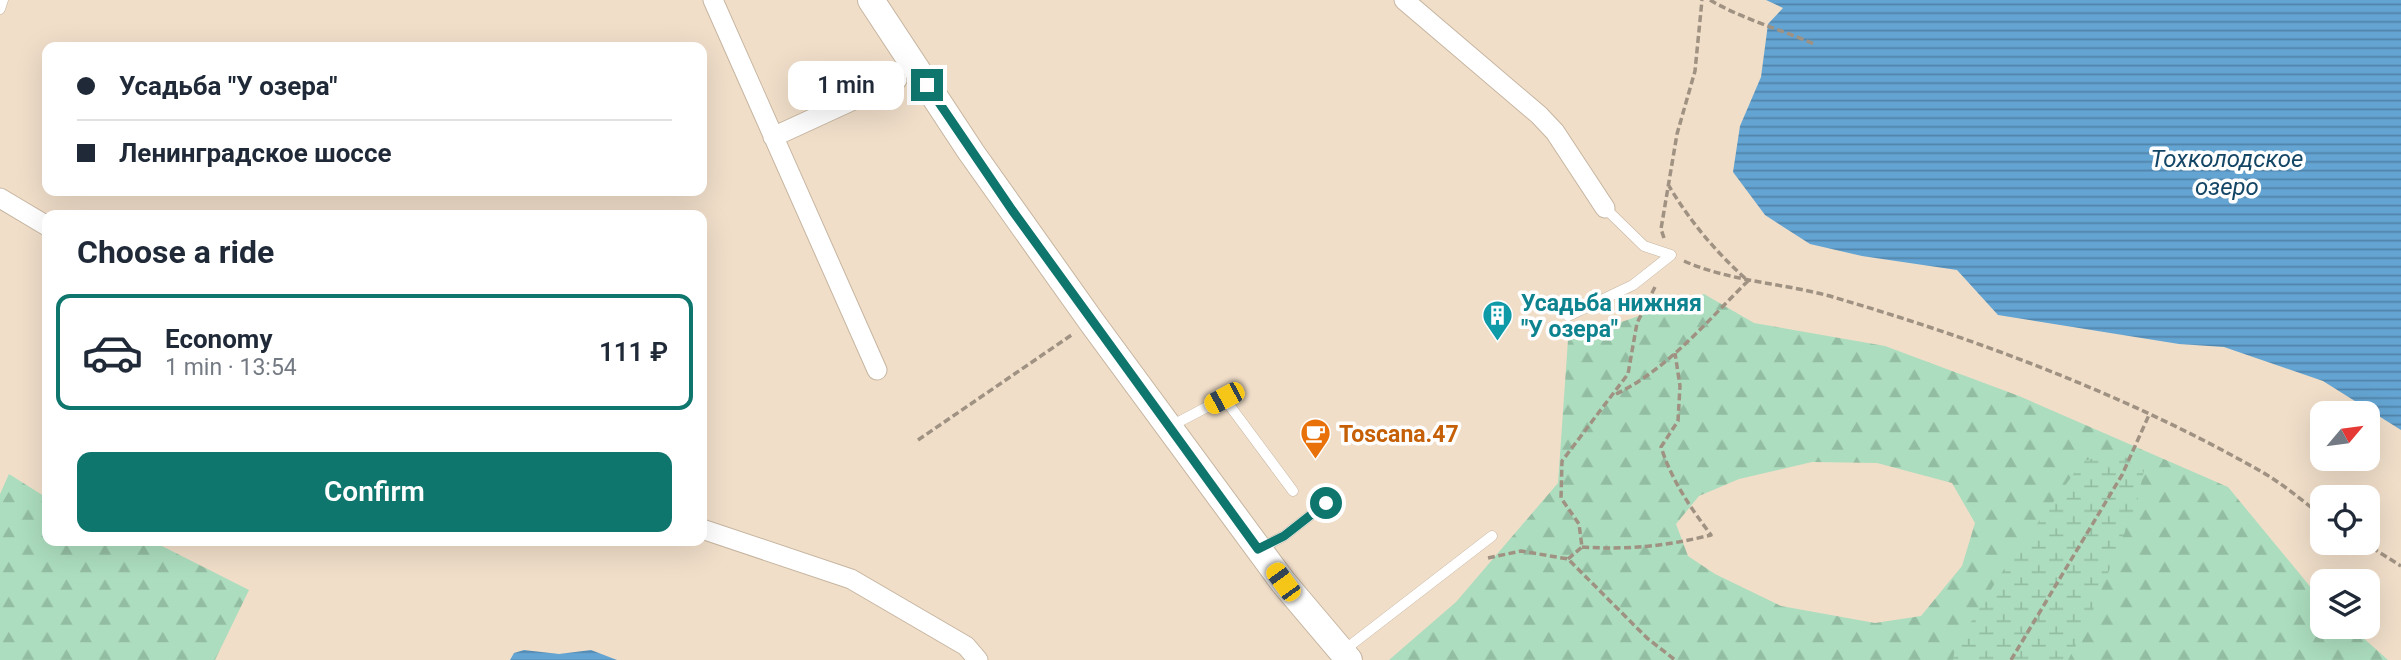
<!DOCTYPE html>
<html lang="en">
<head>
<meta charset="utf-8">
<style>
  :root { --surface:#fff; --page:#f2f2f3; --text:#1f2937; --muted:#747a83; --line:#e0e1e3; --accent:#0f766e }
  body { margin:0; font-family:Roboto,sans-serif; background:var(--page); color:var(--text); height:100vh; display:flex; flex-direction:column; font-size:26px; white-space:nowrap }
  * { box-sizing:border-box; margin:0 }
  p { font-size:23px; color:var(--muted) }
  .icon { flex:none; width:38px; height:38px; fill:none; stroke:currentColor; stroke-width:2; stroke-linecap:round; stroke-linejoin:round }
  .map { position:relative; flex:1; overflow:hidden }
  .side { position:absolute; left:42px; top:210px; width:665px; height:336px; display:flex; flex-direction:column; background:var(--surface); border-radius:14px; box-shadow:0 7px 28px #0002 }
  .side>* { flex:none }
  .top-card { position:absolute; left:42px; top:42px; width:665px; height:154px; border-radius:14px; box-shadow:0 7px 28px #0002; display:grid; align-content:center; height:154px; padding:0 35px; background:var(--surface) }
  .needle { width:46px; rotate:61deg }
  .fabs { position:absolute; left:2310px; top:401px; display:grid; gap:14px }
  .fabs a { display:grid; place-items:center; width:70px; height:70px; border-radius:14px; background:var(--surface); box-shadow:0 7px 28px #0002; font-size:35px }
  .end { position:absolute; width:32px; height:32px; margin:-16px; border:9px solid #0f766e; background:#fff; box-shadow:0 0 0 4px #fff }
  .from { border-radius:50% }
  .bubble { position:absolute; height:49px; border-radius:14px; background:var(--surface); box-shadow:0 7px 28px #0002; font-size:23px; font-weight:600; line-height:49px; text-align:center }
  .car { position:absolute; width:21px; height:42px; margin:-21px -10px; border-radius:9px; box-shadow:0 0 5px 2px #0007; background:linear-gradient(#f5c518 24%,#345 0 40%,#f5c518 0 76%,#345 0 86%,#f5c518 0) }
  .top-card b { display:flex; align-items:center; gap:24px; height:66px; font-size:26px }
  .top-card b+b { border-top:2px solid var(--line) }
  .top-card i { width:18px; height:18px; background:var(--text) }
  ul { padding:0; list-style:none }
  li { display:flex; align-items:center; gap:21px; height:116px; margin:0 14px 10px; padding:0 21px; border:4px solid transparent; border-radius:14px }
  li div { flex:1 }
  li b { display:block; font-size:26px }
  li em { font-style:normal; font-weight:600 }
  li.active { border-color:var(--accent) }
  li>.icon { width:63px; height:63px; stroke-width:1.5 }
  h2 { padding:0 35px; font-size:32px; line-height:84px }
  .primary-button { display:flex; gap:14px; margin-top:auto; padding:14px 35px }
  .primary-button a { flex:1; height:80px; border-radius:14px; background:var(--accent); color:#fff; font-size:28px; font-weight:600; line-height:80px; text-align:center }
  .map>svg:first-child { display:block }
  .forest { fill:url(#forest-firs); fill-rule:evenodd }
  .wetland { fill:url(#wetland-marsh) }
  .water { fill:url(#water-rules) }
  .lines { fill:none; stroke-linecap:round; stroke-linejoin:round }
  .lane-casing { stroke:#c6b5a0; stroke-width:11 }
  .street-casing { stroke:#c6b5a0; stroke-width:21 }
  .secondary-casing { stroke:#c6b5a0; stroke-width:28 }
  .path { stroke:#a09282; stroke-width:3.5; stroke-dasharray:7 3.5; stroke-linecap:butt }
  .lane { stroke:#fff; stroke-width:10 }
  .street { stroke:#fff; stroke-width:19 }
  .secondary { stroke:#fff; stroke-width:26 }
  .route { stroke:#0f766e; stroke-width:9 }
  .labels { text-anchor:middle; stroke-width:7; stroke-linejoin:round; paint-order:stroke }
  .culture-label { font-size:23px; font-weight:bold; fill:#0d838f; stroke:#fff; text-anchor:start }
  .food-label { font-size:23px; font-weight:bold; fill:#c56008; stroke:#fff; text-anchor:start }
  .water-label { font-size:24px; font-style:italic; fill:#144666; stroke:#fff }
</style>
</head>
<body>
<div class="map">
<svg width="2401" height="660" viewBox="0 0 2401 660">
  <defs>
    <pattern id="forest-firs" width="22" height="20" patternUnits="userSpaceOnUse" patternTransform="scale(1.75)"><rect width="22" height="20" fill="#acddbe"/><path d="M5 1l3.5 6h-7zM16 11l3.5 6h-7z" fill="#93bda2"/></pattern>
    <pattern id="wetland-marsh" width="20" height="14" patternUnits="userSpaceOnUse" patternTransform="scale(1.75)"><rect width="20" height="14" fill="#acddbe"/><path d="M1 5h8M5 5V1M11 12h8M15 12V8" fill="none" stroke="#93bda2"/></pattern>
    <pattern id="water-rules" width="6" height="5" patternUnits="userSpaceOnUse" patternTransform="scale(1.75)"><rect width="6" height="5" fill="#63a4d2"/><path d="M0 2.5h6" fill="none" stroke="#5184a9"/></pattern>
  </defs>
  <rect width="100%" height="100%" fill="#f0dec9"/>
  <path class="forest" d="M1704 294 1754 323 1885 346 2019 396 2228 487 2322 601V626L2351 627 2388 660H1389L1456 602 1558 483 1568 340ZM1812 462 1877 463 1952 483 1975 523 1962 566 1921 616 1875 623 1781 606 1715 574 1688 556 1676 524 1699 496 1739 479Z
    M9 474 47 498V541H152L249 590 215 660H0V494Z"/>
  <path class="wetland" d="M2112 454 2144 470 2137 502 2087 625 2068 660H1953L1955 648 2000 575 2083 461Z"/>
  <path class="water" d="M1766 0H2401V430L2323 381 2224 347 2179 344 1998 315 1957 270 1862 256 1810 244 1765 215 1733 172 1740 126 1761 77 1768 24 1783 8Z
    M524 650 559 654 591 650 617 660H510L514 653Z"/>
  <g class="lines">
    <defs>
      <path id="lane" d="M0 9 3 0
        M1605 208 1644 246 1671 255
        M1568 316 1633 285 1671 255
        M1171 426 1224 398 1293 491
        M1259 549 1284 536 1326 503
        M1343 651 1492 536"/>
      <path id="street" d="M713 0 877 370
        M1404 0 1539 115 1555 132 1605 208
        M773 137 897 80
        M0 198 47 226
        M702 529 851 579 966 646 978 660"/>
      <path id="secondary" d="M871 0 971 152 1091 321 1283 582 1349 660"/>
    </defs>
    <use href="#lane" class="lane-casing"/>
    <use href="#street" class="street-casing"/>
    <use href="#secondary" class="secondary-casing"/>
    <path class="path" d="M1710 0C1742 19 1780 29 1814 44
      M1664 238 1661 229 1677 134 1695 71 1702 0
      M1684 261C1731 282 1784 283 1833 297 1980 340 2129 396 2262 472 2283 484 2303 501 2322 516
      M1616 394C1668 369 1707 321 1748 281 1716 252 1691 223 1669 186
      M918 440 1073 334
      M2363 542 2401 566
      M1582 547C1628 550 1667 546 1711 535 1690 507 1672 481 1661 447L1678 421 1680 386 1675 353
      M1488 558 1521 551 1568 559 1647 638 1675 660
      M1568 559 1582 547 1579 524 1561 498 1562 461 1628 374 1637 323 1656 285
      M2011 660 2122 475 2149 415"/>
    <use href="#lane" class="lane"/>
    <use href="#street" class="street"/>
    <use href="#secondary" class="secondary"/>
  </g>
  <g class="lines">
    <path class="route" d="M927 85 1012 210 1258 549 1284 536 1326 503"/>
  </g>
  <defs>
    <symbol id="building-pin" viewBox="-11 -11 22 30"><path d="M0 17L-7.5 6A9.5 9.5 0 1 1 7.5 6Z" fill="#0f9aa8" stroke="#fff"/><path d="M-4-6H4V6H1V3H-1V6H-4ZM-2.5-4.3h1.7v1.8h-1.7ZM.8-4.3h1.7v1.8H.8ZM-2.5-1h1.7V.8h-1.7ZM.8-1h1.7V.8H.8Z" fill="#fff"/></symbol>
    <symbol id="cafe-pin" viewBox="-11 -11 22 30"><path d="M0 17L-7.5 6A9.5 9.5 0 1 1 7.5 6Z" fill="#e8710a" stroke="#fff"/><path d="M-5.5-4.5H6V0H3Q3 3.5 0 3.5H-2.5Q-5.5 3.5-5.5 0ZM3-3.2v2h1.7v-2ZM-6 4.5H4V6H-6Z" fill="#fff"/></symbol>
  </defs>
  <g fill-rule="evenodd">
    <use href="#building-pin" x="1480" y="298" width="35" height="47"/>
    <use href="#cafe-pin" x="1298" y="416" width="35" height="47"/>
  </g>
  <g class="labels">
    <g class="culture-label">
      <text x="1521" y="311">Усадьба нижняя<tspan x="1521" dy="26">"У озера"</tspan></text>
    </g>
    <g class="food-label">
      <text x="1339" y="442">Toscana.47</text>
    </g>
    <g class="water-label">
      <text x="2227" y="167">Тохколодское<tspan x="2227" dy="28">озеро</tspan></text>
    </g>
  </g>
</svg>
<div class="fabs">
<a><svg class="needle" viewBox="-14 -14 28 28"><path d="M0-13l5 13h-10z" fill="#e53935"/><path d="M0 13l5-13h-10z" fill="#747a83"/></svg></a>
<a><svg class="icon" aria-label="locate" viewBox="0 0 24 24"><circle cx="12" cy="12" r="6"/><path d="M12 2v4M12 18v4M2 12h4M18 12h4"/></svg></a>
<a><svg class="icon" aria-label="layers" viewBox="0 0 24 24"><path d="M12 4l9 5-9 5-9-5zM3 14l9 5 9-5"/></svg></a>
</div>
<i class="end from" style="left:1326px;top:503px"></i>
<i class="end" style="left:927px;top:85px"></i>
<div class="bubble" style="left:788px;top:61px;width:116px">1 min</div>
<i class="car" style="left:1224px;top:398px;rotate:242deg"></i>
<i class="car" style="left:1283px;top:582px;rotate:324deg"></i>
<div class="top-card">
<b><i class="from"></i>Усадьба &quot;У озера&quot;</b>
<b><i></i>Ленинградское шоссе</b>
</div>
<section class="side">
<h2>Choose a ride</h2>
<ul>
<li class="active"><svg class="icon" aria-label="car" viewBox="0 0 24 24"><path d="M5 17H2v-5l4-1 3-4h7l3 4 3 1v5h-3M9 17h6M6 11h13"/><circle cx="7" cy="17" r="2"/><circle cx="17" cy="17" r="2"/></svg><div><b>Economy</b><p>1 min · 13:54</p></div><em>111 ₽</em></li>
</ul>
<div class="primary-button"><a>Confirm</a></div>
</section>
</div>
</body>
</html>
